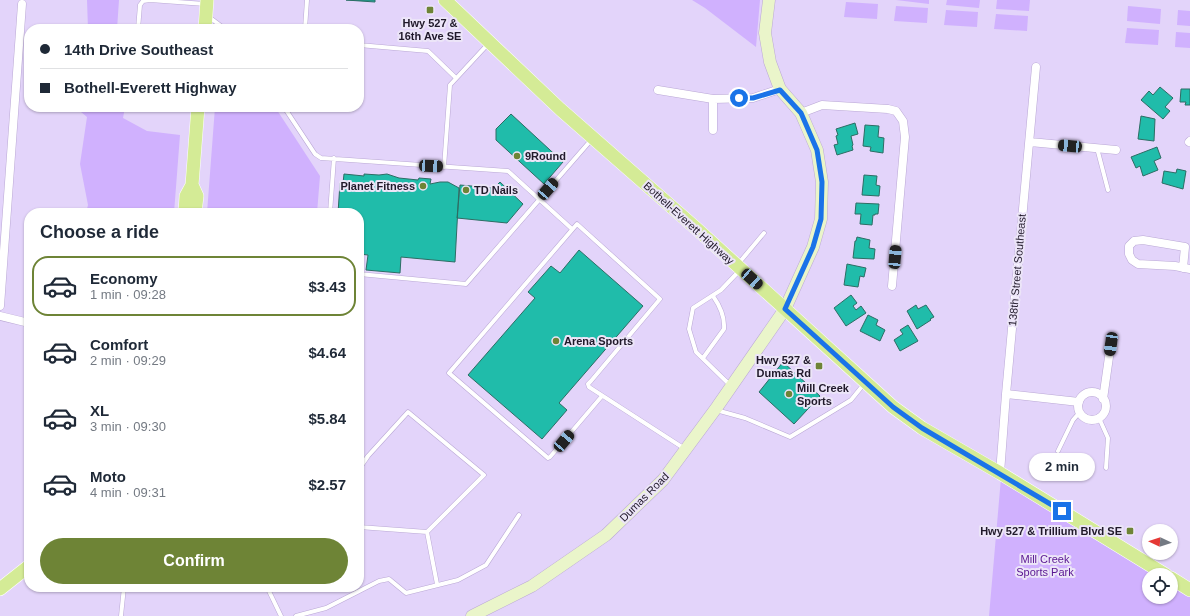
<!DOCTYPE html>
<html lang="en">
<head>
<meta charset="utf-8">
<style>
  :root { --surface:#fff; --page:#f6f6f7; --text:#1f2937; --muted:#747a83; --line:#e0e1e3; --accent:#6e8436 }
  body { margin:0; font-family:Arial,sans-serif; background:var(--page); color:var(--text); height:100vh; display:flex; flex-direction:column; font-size:15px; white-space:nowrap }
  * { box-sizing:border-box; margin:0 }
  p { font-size:13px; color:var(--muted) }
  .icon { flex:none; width:22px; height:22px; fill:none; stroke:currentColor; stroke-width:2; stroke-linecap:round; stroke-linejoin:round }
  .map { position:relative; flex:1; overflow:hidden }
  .panel { position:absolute; left:24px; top:208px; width:340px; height:384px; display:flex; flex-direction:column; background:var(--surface); border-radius:16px; box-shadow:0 1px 3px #0004 }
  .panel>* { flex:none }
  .hud { position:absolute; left:24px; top:24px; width:340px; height:88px; border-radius:16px; box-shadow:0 1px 3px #0004; display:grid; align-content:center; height:88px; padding:0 16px; background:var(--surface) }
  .needle { width:26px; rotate:274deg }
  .fabs { position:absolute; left:1142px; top:524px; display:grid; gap:8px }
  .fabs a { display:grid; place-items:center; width:36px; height:36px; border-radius:50%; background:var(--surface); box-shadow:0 1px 3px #0004; font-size:20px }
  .end { position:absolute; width:18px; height:18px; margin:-9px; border:5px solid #1a73e8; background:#fff; box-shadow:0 0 0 2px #fff }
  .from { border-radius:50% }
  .bubble { position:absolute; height:28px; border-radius:14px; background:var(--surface); box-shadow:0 1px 3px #0004; font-size:13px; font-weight:800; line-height:28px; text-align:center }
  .car { position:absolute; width:12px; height:24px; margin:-12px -6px; border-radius:5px; box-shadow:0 0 3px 1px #0007; background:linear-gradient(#222 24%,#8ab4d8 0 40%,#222 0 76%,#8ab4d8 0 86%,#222 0) }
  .hud b { display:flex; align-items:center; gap:14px; height:38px; font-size:15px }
  .hud b+b { border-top:1px solid var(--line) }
  .hud i { width:10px; height:10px; background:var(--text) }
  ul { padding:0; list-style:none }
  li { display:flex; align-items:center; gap:12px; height:60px; margin:0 8px 6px; padding:0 8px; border:2px solid transparent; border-radius:16px }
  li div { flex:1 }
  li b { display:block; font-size:15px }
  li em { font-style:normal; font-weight:800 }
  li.on { border-color:var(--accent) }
  li>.icon { width:36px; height:36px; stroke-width:1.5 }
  h2 { padding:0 16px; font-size:18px; line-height:48px }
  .cta { display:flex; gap:8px; margin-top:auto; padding:8px 16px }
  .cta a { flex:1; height:46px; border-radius:24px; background:var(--accent); color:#fff; font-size:16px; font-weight:800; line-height:46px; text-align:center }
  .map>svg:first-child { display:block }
  .green { fill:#d0b1fe }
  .building { fill:#20bcaa; stroke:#2d6d64 }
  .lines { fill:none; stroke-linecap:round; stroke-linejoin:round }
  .lane-casing { stroke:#baa8d5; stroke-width:5 }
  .street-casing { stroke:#baa8d5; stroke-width:9 }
  .secondary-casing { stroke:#baa8d5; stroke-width:13 }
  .primary-casing { stroke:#fff; stroke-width:14 }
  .lane { stroke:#fff; stroke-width:4 }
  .street { stroke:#fff; stroke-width:8 }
  .secondary { stroke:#eaf5ca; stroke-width:12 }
  .primary { stroke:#d4eb96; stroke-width:13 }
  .route { stroke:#1a73e8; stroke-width:5 }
  .poi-dot { fill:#6e8436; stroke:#ece5f8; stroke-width:1.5 }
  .labels { text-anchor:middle; stroke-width:4; stroke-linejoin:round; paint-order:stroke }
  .poi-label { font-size:11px; font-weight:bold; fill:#20192a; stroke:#ece5f8; text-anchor:start }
  .street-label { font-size:11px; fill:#20192a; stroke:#ece5f8 }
  .park-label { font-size:11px; fill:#591591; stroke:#ece5f8 }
</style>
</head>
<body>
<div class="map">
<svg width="1190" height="616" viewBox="0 0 1190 616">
  <rect width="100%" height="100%" fill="#e3d4fa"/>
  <path class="green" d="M87 0H119L117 29H88Z
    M692 0H760L756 47 705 8Z
    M896 0H929V4Z
    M947 0H980L979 8 946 5Z
    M997 0H1030L1029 11 996 9Z
    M846 2 878 4 877 19 844 17Z
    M896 6 928 8 927 23 894 21Z
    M1128 6 1161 9 1160 24 1127 21Z
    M946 10 978 12 977 27 944 25Z
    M1178 10 1190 11V26L1177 25Z
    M996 14 1028 16 1027 31 994 29Z
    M1127 28 1159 30 1158 45 1125 43Z
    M1176 32 1190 33V48L1175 47Z
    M75 107H125L123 118 147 131 180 135 174 213H86L88 205 80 164 87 117Z
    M215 107H275L320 176 317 213H207Z
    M1001 478 1159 575H1149V597H1171V582L1190 594V616H989Z"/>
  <path class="building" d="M346 0H375V2Z
    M1160 87 1173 98 1165 107 1170 111 1163 119 1141 100 1149 91 1153 95Z
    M1181 89H1190V105H1185L1186 102H1180Z
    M511 114 563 162 544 184 496 140V129Z
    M1141 116 1155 119 1154 141 1138 139Z
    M855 123 858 134 851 136 853 145 852 146 853 150 837 155 834 145 838 144 836 136 838 135 836 129Z
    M865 125 879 126 878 137 884 138 883 153 870 151 871 147 863 146Z
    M1157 147 1161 158 1154 161 1158 170 1143 176 1140 166 1136 168 1131 157Z
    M1177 169 1186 171 1183 189 1162 183 1164 171 1176 173Z
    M344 174 364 176V174L379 175 387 174 399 178 418 180 419 178 431 179 430 184 440 182H448L459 188 455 262 401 257 400 273 366 270 368 255 359 254V213H338L340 183H343Z
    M864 175 877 176 876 185 880 186 879 196 862 195Z
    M500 182 523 204 507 223 457 218 460 185 494 188Z
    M856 203 879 204 878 214H875V215H873L872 225 860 224 861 214H855Z
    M857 237 870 240 869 248 875 249 874 259 853 258 855 241H856Z
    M579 250 643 306 559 403 567 410 542 439 468 375 535 298 528 292 551 266 560 273Z
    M847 264 866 268 864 277 860 276 858 287 844 285Z
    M851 295 857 303 853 306 856 310 861 306 866 313 846 326 834 308Z
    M916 305 918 309 926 305 934 317 930 319 931 320 917 329 907 311Z
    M868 315 878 320 876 325 885 330 880 341 860 331Z
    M908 325 918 341 900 351 894 340 903 334 900 330Z
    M783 362 820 396 794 424 759 392Z"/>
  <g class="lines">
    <defs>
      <path id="lane" d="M209 17 225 29
        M138 29 140 5 143 1 150 0 205 4
        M305 29 307 0
        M359 45 428 51 456 78
        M284 107 315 154 321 158 508 171 572 229
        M1097 148 1108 190
        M444 167 450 85 488 44
        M330 213 334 158
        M738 264 764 233
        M359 274 466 284 592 139
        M703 358 724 329C725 317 720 306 713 296
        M731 386 696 352 689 329 693 308 721 290 740 270
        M602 396 550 457 548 458 449 373 577 224 660 299 591 381 588 384 589 387 685 449
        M716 410 745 418 790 437 851 400 864 384
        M1099 418 1108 438 1106 468
        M1058 451 1073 420 1080 412
        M359 469 368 456 408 412 484 475 427 532 359 527
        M427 532 437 584
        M267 587 281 616
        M121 616 124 587
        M296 616 326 608 379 581 389 579 406 593 458 580 486 565 519 515"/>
      <path id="street" d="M658 90 713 99 753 98 780 89
        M713 99V130
        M801 113 822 105 888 109 896 111 903 121 905 137 892 286
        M1030 142 1116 150
        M1189 142 1190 141
        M1183 268 1185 247 1143 240 1134 241 1129 246V254L1132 260 1138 264 1175 266 1190 269
        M0 306 22 4
        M0 316 29 323
        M1078 406a14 14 0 1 1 28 0a14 14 0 1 1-28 0Z
        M1006 394 1079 402
        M1103 399 1111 343
        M1000 473 1006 394 1036 67"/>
      <path id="secondary" d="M472 616 532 586 606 535 663 480 717 407 785 309 813 247 821 219 822 182 817 150 801 113 780 89 770 62 765 33 769 0"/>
      <path id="primary" d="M445 0 560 109 698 230 893 407 922 428 1000 473 1166 575
        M205 29 207 0
        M192 185 197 196 195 213
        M185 213 186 196 192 185 198 107
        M1171 578 1190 590
        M0 589 29 566"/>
    </defs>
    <use href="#lane" class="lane-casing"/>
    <use href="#street" class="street-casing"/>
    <use href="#secondary" class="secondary-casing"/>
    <use href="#primary" class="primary-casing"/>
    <use href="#lane" class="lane"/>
    <use href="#street" class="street"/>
    <use href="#secondary" class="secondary"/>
    <use href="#primary" class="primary"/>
  </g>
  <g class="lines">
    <path class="route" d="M739 98H753L780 90 801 113 817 150 822 182 821 219 813 247 785 309 893 407 922 428 1062 511"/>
  </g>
  <g class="poi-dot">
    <rect x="426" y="6" width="8" height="8" rx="2"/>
    <circle cx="517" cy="156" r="4"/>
    <circle cx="423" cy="186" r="4"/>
    <circle cx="466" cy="190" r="4"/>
    <circle cx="556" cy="341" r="4"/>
    <rect x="815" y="362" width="8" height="8" rx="2"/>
    <circle cx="789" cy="394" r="4"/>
    <rect x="1126" y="527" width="8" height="8" rx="2"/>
  </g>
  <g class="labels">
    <g class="poi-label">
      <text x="430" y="27" text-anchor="middle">Hwy 527 &amp;<tspan x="430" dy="13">16th Ave SE</tspan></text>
      <text x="525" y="160">9Round</text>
      <text x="415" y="190" text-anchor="end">Planet Fitness</text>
      <text x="474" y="194">TD Nails</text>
      <text x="564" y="345">Arena Sports</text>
      <text x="811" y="364" text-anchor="end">Hwy 527 &amp;<tspan x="811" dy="13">Dumas Rd</tspan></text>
      <text x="797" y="392">Mill Creek<tspan x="797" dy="13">Sports</tspan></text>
      <text x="1122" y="535" text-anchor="end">Hwy 527 &amp; Trillium Blvd SE</text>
    </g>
    <g class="street-label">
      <text transform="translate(689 223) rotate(42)" y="4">Bothell-Everett Highway</text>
      <text transform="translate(1017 270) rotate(-85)" y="4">138th Street Southeast</text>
      <text transform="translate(644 497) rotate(-45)" y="4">Dumas Road</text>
    </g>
    <g class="park-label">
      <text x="1045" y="563">Mill Creek<tspan x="1045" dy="13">Sports Park</tspan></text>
    </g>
  </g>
</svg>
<div class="fabs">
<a><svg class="needle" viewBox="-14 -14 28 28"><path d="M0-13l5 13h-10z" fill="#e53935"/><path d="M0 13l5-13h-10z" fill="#747a83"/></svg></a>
<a><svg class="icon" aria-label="locate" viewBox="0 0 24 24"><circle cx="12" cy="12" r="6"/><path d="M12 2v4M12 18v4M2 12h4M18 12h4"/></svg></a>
</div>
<i class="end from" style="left:739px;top:98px"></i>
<i class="end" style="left:1062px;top:511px"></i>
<div class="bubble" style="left:1029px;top:453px;width:66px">2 min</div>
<i class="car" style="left:1070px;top:146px;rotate:275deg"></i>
<i class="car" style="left:431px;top:166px;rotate:93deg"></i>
<i class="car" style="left:548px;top:189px;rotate:41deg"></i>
<i class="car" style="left:895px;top:257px;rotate:5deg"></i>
<i class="car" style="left:752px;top:279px;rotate:132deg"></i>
<i class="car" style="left:1111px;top:344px;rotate:188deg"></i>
<i class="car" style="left:564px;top:441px;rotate:40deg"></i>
<div class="hud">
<b><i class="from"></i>14th Drive Southeast</b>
<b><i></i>Bothell-Everett Highway</b>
</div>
<section class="panel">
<h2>Choose a ride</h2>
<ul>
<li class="on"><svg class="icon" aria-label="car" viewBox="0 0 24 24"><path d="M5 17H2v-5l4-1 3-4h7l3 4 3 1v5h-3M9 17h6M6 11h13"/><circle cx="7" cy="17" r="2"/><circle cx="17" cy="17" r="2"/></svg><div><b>Economy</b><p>1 min · 09:28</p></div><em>$3.43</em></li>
<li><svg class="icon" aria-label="car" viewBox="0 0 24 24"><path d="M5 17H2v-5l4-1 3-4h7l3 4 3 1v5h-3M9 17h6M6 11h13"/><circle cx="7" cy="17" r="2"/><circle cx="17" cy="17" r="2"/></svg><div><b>Comfort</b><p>2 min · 09:29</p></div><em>$4.64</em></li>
<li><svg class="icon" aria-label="car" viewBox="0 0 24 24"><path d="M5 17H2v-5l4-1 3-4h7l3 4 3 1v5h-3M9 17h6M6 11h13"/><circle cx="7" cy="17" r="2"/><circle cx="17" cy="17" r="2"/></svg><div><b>XL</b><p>3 min · 09:30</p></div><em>$5.84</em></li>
<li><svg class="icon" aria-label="car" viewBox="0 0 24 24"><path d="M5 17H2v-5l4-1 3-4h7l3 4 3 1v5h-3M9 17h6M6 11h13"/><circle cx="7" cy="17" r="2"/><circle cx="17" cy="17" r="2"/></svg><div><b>Moto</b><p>4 min · 09:31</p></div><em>$2.57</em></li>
</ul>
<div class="cta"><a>Confirm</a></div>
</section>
</div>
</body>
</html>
